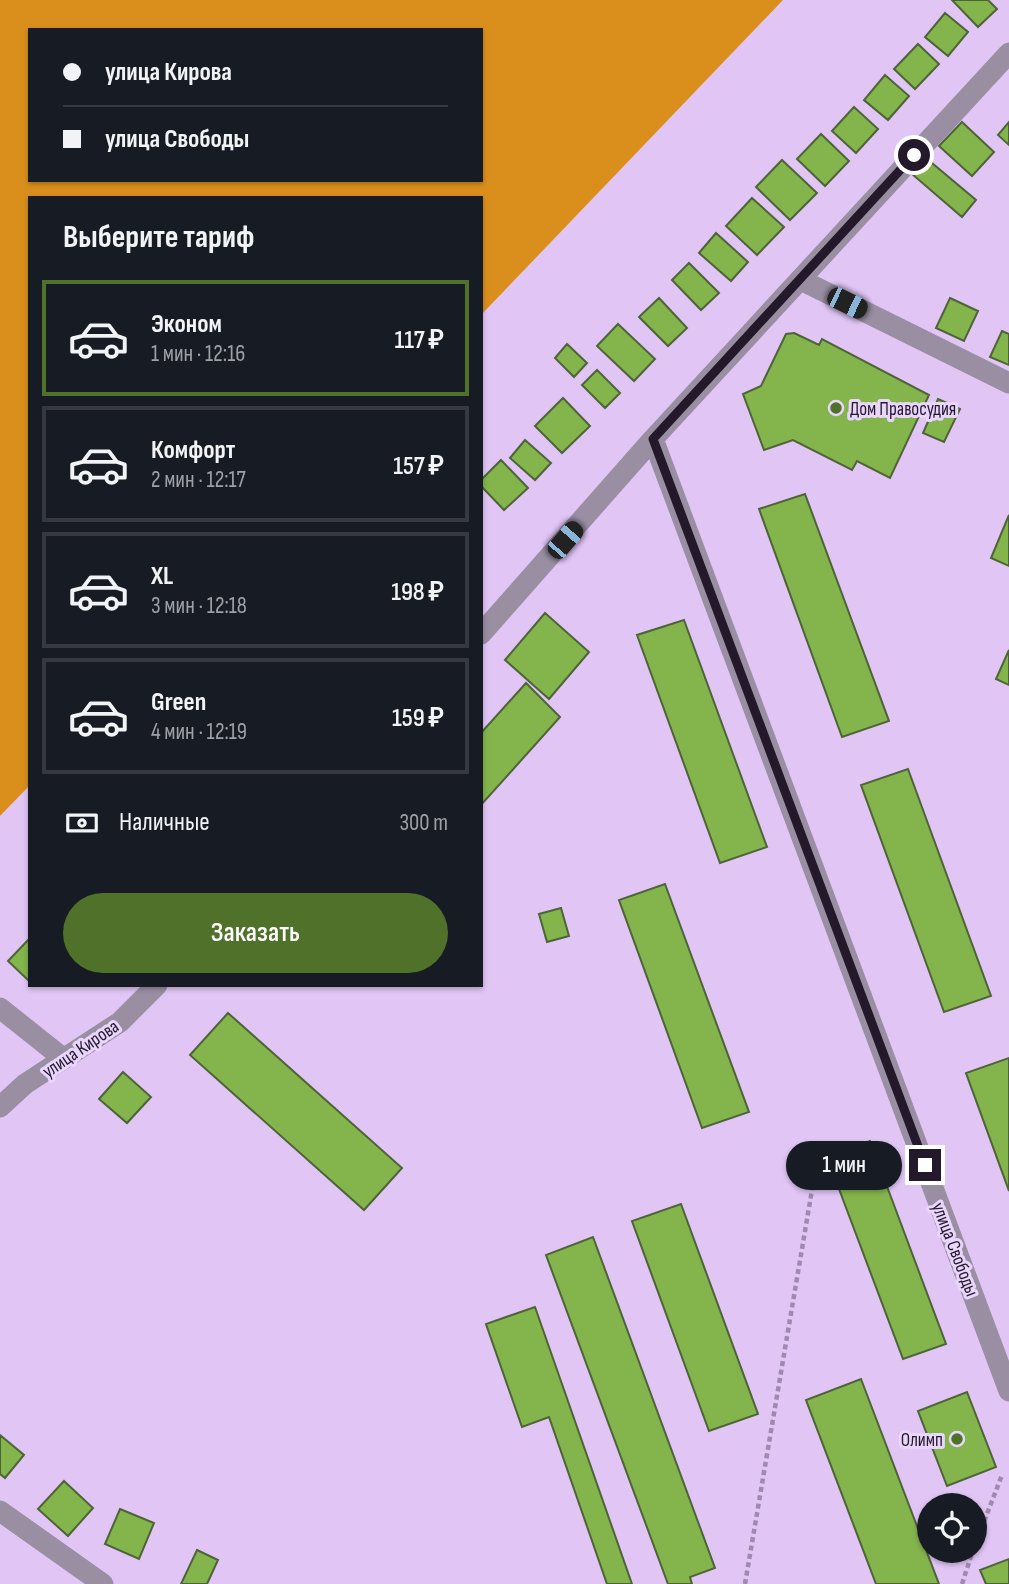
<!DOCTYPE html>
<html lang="ru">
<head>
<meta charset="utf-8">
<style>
  :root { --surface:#171b24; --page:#242831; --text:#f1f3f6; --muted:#9ea1a6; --line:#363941; --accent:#507129 }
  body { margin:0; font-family:"Sofia Sans Condensed",sans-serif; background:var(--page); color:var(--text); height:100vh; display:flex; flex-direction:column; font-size:26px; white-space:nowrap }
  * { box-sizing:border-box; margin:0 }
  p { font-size:23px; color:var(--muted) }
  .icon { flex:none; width:38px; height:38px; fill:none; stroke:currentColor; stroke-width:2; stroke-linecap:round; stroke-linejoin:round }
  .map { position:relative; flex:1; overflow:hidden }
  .sheet { position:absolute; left:28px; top:196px; width:455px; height:791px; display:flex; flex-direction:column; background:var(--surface); border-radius:0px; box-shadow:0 2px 5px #0004 }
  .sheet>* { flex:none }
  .guide { position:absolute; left:28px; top:28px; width:455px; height:154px; border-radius:0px; box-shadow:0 2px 5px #0004; display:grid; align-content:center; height:154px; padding:0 35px; background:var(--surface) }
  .tools { position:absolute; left:917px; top:1493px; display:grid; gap:14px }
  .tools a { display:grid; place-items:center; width:70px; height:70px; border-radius:50%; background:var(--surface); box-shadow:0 2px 5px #0004; font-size:35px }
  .end { position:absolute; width:32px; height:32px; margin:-16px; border:9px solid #23192b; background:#fff; box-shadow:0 0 0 4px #fff }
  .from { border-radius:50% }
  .bubble { position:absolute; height:49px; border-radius:24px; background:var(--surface); box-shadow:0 2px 5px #0004; font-size:23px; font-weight:600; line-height:49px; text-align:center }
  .car { position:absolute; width:21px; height:42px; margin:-21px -10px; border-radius:9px; box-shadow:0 0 5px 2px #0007; background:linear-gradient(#222 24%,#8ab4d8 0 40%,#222 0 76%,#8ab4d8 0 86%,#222 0) }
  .guide b { display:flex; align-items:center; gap:24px; height:66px; font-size:26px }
  .guide b+b { border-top:2px solid var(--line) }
  .guide i { width:18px; height:18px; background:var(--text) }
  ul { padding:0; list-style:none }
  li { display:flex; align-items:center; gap:21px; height:116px; margin:0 14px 10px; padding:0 21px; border:4px solid var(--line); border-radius:0px }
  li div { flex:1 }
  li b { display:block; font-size:26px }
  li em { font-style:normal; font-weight:600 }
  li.current { border-color:var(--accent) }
  li>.icon { width:63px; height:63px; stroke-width:1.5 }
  h2 { padding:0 35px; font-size:32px; line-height:84px }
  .pay { display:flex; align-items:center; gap:18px; height:77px; padding:0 35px; font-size:26px }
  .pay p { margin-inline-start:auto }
  .button { display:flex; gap:14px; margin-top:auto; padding:14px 35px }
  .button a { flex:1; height:80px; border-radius:42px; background:var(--accent); color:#fff; font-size:28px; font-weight:600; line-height:80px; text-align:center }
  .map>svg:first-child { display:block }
  .green { fill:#da8f1d; fill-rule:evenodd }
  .building { fill:#84b54c; stroke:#4e6438; stroke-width:2 }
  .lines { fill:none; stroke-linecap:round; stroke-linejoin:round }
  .path { stroke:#9f89af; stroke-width:4.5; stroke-dasharray:5 3.5; stroke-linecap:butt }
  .minor { stroke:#998ea2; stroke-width:21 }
  .route { stroke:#23192b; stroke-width:9 }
  .poi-dot { fill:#507129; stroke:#ead5fc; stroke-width:2.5 }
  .labels { text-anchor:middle; stroke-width:6; stroke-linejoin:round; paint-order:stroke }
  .poi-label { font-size:19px; fill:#23192b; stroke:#ead5fc; text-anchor:start }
  .street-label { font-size:19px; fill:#23192b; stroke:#ead5fc }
</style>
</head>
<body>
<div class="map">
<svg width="1009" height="1584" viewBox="0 0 1009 1584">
  <rect width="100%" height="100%" fill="#e0c5f5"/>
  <path class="green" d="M0 0H783L481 315V198H30V785L0 816ZM30 30H481V180H30Z"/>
  <path class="building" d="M952 0H988L997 9 978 27Z
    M945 13 968 32 948 56 925 37Z
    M918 44 939 64 915 89 894 69Z
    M885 75 909 96 888 120 864 100Z
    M854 107 878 129 856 153 832 131Z
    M962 122 994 152 972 176 939 146Z
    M1009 122V145L998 135Z
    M821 134 849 161 825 186 797 159Z
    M926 158 976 200 962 217 912 174Z
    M782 160 817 193 790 220 756 187Z
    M752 198 784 227 757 255 726 226Z
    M716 233 748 262 731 281 699 253Z
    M689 263 719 293 701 310 672 280Z
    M659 298 687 328 668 346 639 317Z
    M950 298 978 311 964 341 936 328Z
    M618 324 655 359 634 381 597 346Z
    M1002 331 1009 334V365L990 357Z
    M794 333 819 345 822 339 929 395 890 478 857 461 852 470 793 440 764 450 743 394 761 386 786 334Z
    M567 344 587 363 574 377 555 358Z
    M597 370 620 393 605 408 582 385Z
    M563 398 590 426 562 453 535 426Z
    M938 399 960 409 944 442 923 433Z
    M525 440 551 463 535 480 510 458Z
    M501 460 528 488 504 510 481 486V480Z
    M805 494 889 721 842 737 759 509Z
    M1009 515V566L991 558Z
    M545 613 589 652 549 699 505 660Z
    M684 620 767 847 720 863 637 635Z
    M1009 650V685L996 679Z
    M526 683 560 717 481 805V733Z
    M908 769 991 996 944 1012 861 785Z
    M665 884 749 1112 702 1128 619 900Z
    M561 908 569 936 547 942 539 914Z
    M30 938V982L8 961Z
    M228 1013 402 1168 364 1210 190 1055Z
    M1009 1058V1191L966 1073Z
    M123 1072 151 1097 127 1123 99 1099Z
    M870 1141 946 1344 903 1359 827 1157Z
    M681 1204 758 1414 709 1431 632 1221Z
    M593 1237 715 1568 690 1577 692 1584H668L546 1255Z
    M535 1307 632 1584H607L549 1417 522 1427 486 1324Z
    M861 1379 939 1584H876L806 1400Z
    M967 1392 996 1467 947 1486 918 1411Z
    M0 1435 24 1455 5 1478 0 1474Z
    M64 1481 93 1508 68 1536 38 1509Z
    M120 1509 154 1523 139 1559 105 1544Z
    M197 1550 218 1560 207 1584H181Z
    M1009 1559V1584H986L980 1570Z"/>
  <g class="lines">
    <path class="path" d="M975 1545 1002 1475
      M745 1584 813 1184
      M962 1584 973 1550"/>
    <path class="minor" d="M801 280 1009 383
      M653 439 1009 1391
      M481 634 653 439 1009 53
      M0 1008 64 1059
      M0 1107 25 1084 120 1022 157 985
      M0 1511 103 1584"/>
  </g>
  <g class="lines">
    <path class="route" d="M914 155 653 439 925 1165"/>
  </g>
  <g class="poi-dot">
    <circle cx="836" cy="408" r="7"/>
    <circle cx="957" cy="1439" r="7"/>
  </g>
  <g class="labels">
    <g class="poi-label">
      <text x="850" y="415">Дом Правосудия</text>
      <text x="943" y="1446" text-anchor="end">Олимп</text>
    </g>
    <g class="street-label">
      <text transform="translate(80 1048) rotate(-34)" y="7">улица Кирова</text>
      <text transform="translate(956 1249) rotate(69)" y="7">улица Свободы</text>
    </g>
  </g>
</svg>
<div class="tools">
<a><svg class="icon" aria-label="locate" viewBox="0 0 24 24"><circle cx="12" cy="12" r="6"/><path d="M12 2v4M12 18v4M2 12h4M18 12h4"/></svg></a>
</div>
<i class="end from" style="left:914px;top:155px"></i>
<i class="end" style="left:925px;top:1165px"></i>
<div class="bubble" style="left:786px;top:1141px;width:116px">1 мин</div>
<i class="car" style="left:847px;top:303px;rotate:116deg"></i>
<i class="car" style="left:565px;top:540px;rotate:41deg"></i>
<div class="guide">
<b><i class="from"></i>улица Кирова</b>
<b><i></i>улица Свободы</b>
</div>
<section class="sheet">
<h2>Выберите тариф</h2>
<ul>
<li class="current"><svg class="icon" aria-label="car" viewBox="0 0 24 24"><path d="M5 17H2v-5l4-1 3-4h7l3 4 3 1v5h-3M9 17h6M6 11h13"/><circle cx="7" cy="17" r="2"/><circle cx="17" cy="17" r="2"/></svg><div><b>Эконом</b><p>1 мин · 12:16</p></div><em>117 ₽</em></li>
<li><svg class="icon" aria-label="car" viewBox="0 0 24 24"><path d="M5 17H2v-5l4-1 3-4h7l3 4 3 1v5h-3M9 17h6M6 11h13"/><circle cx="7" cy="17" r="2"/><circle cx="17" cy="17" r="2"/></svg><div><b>Комфорт</b><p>2 мин · 12:17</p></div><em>157 ₽</em></li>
<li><svg class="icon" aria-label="car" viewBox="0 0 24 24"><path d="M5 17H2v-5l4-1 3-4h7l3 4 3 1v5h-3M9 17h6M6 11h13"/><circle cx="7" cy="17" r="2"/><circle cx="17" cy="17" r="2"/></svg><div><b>XL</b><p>3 мин · 12:18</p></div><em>198 ₽</em></li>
<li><svg class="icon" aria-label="car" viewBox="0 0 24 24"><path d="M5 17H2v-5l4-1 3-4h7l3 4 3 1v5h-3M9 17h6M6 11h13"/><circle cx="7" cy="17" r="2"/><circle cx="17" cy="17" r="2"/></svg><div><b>Green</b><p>4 мин · 12:19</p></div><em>159 ₽</em></li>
</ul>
<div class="pay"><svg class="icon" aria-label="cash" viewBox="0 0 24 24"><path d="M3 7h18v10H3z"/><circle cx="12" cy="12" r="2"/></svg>Наличные<p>300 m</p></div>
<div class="button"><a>Заказать</a></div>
</section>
</div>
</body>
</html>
